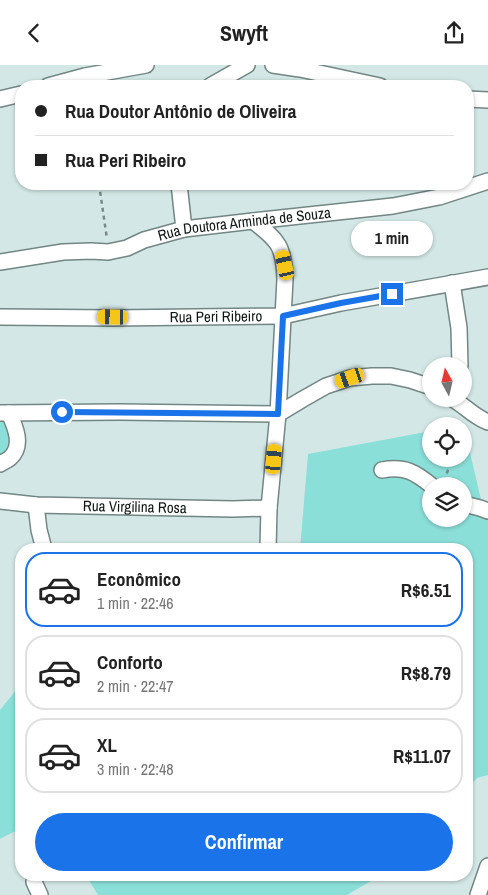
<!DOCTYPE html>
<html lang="pt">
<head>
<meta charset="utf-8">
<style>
  :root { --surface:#fff; --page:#f2f2f2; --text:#222; --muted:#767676; --line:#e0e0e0; --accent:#1a73e8 }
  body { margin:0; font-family:"Archivo Narrow",sans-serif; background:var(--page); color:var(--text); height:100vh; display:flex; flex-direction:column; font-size:19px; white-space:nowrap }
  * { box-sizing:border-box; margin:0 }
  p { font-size:16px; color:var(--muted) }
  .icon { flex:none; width:28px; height:28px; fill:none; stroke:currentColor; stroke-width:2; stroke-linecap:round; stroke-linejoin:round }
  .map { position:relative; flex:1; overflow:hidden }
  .side { position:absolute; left:15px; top:478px; width:458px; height:338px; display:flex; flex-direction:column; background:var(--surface); border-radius:20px; box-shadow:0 1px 4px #0004 }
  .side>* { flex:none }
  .hud { position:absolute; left:15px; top:15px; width:459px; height:110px; border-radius:20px; box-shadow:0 1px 4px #0004; display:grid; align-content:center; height:110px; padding:0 20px; background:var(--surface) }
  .needle { width:32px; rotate:352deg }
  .controls { position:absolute; left:422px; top:292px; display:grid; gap:10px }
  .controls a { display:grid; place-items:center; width:50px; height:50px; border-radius:50%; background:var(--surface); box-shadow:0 1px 4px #0004; font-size:25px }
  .end { position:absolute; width:22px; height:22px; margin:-11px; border:6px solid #1a73e8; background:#fff; box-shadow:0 0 0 2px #fff }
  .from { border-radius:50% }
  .bubble { position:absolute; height:35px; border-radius:18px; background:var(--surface); box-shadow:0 1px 4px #0004; font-size:16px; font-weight:700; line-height:35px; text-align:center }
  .car { position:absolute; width:15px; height:30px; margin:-15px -8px; border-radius:6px; box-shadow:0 0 4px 1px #0007; background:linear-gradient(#f5c518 24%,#345 0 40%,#f5c518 0 76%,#345 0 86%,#f5c518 0) }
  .hud b { display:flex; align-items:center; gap:18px; height:48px; font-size:19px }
  .hud b+b { border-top:1px solid var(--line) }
  .hud i { width:12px; height:12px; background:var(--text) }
  ul { padding:9px 0 0; list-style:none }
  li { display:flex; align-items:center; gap:15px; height:75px; margin:0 10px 8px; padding:0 10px; border:2px solid var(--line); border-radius:20px }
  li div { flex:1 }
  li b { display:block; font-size:19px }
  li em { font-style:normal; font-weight:700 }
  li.active { border-color:var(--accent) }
  li>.icon { width:45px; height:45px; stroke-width:1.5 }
  .cta { display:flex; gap:10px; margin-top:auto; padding:10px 20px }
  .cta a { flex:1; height:58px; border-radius:30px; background:var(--accent); color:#fff; font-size:20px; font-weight:700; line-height:58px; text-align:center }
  header { display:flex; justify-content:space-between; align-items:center; height:65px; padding:0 20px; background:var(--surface); font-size:22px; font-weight:700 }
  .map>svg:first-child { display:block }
  .green { fill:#8bdfd9; fill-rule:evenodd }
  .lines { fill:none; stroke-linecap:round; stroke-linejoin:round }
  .street-casing { stroke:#728684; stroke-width:18 }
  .path { stroke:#7a8987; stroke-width:2.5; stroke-dasharray:4 4; stroke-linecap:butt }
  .street { stroke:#fff; stroke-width:15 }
  .route { stroke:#1a73e8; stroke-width:6 }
  .labels { text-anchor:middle; stroke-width:5; stroke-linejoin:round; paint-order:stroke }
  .street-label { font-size:15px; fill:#0f1615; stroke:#e0f5f3 }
</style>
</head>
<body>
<header><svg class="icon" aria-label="back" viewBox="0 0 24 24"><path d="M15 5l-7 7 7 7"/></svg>Swyft<svg class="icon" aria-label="share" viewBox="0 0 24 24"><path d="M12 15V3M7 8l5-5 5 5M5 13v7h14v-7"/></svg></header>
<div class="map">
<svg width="488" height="830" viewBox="0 0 488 830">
  <rect width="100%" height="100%" fill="#d3e8e6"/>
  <path class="green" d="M0 352H4L13 382 0 395Z
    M464 362 483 443 488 447V710L477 713 466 725V484H300L308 389 431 366V394H464ZM431 421H464V454H431Z
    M21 619V763L0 774V645Z
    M85 809H383L347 830H98Z"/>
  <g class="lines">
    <defs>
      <g id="street">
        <path d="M273 0 300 4 380 21"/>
        <path d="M48 21 85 11 146 0"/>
        <path d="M210 21 247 0"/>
        <path d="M0 34 21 29"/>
        <path d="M468 34 488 35"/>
        <path d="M179 119 184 164"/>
        <path d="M253 156C278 175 284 181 285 214L278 349 269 443 268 484"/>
        <path id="s1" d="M0 197 63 187 91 186 108 187 127 183 144 175 184 164 253 156 393 141 439 132 488 116"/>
        <path d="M452 218 459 263 460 301"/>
        <path id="s2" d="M0 252 113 253 283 251 341 238 488 212"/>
        <path d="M453 334C465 341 474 352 488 357"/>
        <path d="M0 348 119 347 278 349 303 334 326 321 350 313 372 311H391L410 315 431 322"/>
        <path d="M0 399C3 397 8 395 10 393 24 381 15 361 9 348"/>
        <path d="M382 405C405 401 415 407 432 421"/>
        <path id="s3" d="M0 436 36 440 233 444 269 443"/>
        <path d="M464 439 480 443 488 446"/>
        <path d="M36 440 39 465 44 484"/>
        <path d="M34 817 40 830"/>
        <path d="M478 830 488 801"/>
      </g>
    </defs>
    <use href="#street" class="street-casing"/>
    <path class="path" d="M99 119 107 174
      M444 416 452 394"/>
    <use href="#street" class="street"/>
  </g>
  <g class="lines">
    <path class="route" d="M62 347 278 349 283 251 341 238 392 229"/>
  </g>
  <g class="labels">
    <g class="street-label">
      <text dy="5" stroke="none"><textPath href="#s1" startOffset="249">Rua Doutora Arminda de Souza</textPath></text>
      <text dy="5" stroke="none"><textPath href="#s2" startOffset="216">Rua Peri Ribeiro</textPath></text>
      <text dy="5" stroke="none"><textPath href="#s3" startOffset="135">Rua Virgilina Rosa</textPath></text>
    </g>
  </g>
</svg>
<div class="controls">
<a><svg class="needle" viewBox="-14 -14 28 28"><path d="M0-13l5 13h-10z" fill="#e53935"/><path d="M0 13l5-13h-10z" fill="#767676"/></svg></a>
<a><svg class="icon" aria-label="locate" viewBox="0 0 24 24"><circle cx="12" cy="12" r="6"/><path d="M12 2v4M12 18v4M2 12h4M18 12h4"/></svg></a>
<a><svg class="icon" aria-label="layers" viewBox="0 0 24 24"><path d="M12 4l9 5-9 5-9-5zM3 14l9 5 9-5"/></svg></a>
</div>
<i class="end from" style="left:62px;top:347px"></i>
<i class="end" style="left:392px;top:229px"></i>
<div class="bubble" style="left:351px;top:156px;width:82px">1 min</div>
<i class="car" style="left:285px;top:200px;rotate:347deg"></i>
<i class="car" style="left:113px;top:252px;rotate:271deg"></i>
<i class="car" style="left:350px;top:313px;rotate:251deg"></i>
<i class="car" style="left:274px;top:394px;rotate:5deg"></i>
<div class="hud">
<b><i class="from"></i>Rua Doutor Antônio de Oliveira</b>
<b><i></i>Rua Peri Ribeiro</b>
</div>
<section class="side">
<ul>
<li class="active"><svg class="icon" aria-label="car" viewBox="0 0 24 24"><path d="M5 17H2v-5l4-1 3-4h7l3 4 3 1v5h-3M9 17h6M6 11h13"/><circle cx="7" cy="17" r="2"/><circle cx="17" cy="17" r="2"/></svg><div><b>Econômico</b><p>1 min · 22:46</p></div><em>R$6.51</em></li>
<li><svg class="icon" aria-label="car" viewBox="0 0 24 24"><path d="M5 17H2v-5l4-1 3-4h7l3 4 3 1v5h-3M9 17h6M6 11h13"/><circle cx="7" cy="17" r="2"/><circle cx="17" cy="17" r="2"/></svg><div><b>Conforto</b><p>2 min · 22:47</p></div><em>R$8.79</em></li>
<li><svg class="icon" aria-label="car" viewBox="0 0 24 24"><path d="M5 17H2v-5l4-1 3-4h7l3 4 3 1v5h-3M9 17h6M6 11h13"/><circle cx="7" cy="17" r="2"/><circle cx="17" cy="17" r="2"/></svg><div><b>XL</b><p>3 min · 22:48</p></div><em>R$11.07</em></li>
</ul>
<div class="cta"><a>Confirmar</a></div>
</section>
</div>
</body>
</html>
